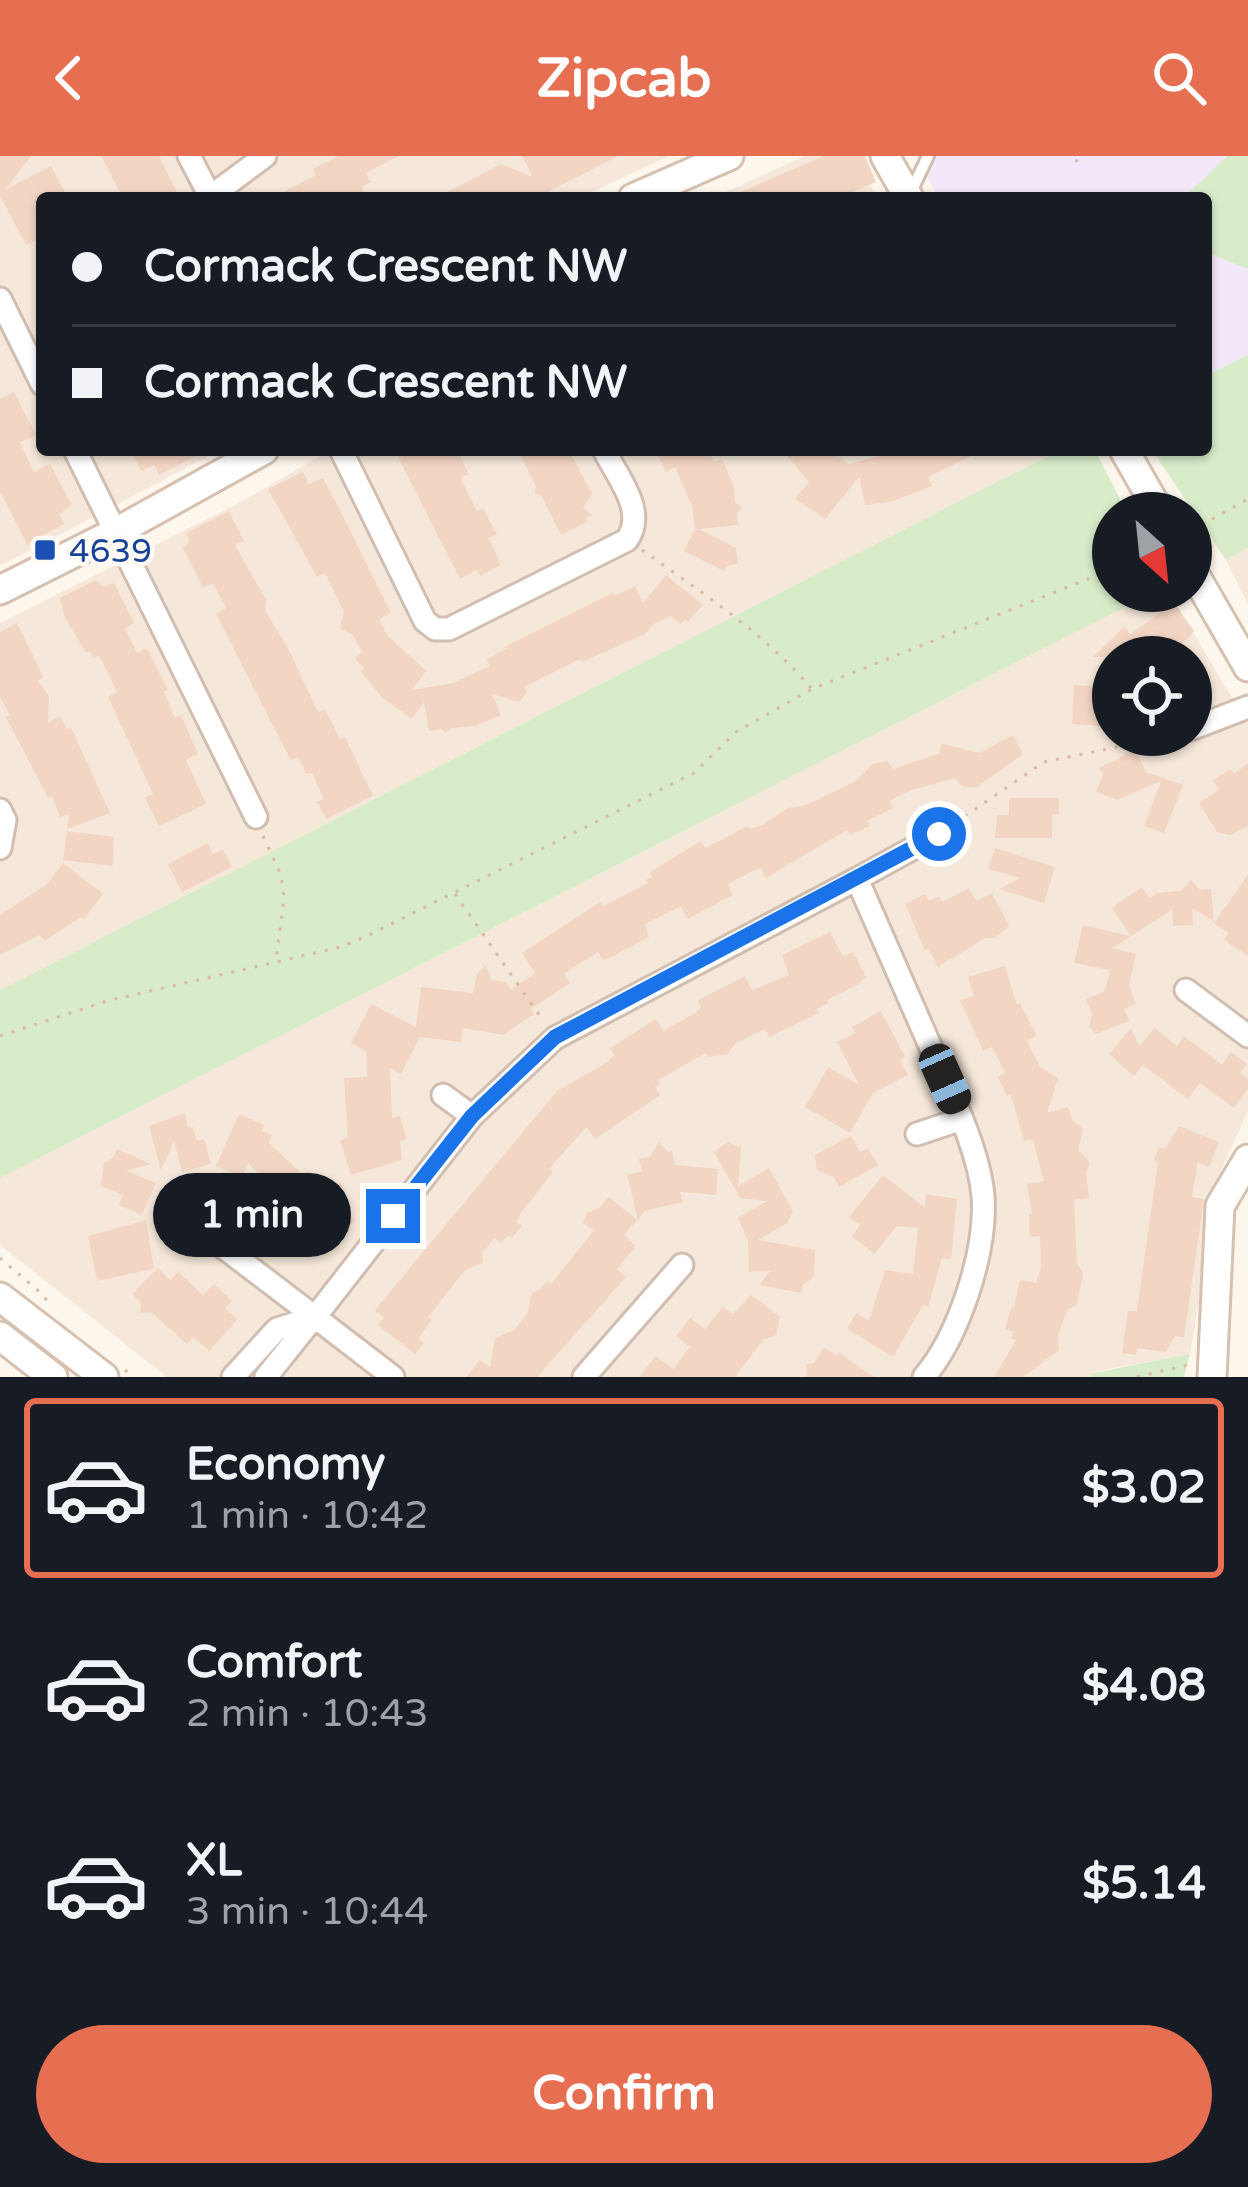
<!DOCTYPE html>
<html lang="en">
<head>
<meta charset="utf-8">
<style>
  :root { --surface:#171b24; --page:#20242c; --text:#f1f3f6; --muted:#9ea1a6; --line:#363941; --accent:#e76f51 }
  body { margin:0; font-family:"Varela Round",sans-serif; background:var(--page); color:var(--text); height:100vh; display:flex; flex-direction:column; font-size:45px; white-space:nowrap }
  * { box-sizing:border-box; margin:0 }
  p { font-size:39px; color:var(--muted) }
  .icon { flex:none; width:66px; height:66px; fill:none; stroke:currentColor; stroke-width:2; stroke-linecap:round; stroke-linejoin:round }
  .map { position:relative; height:1221px; overflow:hidden }
  .side { display:flex; flex-direction:column; background:var(--surface); flex:1 }
  .side>* { flex:none }
  .guide { position:absolute; left:36px; top:36px; width:1176px; height:264px; border-radius:12px; box-shadow:0 3px 9px #0004; display:grid; align-content:center; height:264px; padding:0 36px; background:var(--surface) }
  .needle { width:78px; rotate:153deg }
  .buttons { position:absolute; left:1092px; top:336px; display:grid; gap:24px }
  .buttons a { display:grid; place-items:center; width:120px; height:120px; border-radius:50%; background:var(--surface); box-shadow:0 3px 9px #0004; font-size:60px }
  .end { position:absolute; width:54px; height:54px; margin:-27px; border:15px solid #1a73e8; background:#fff; box-shadow:0 0 0 6px #fff }
  .from { border-radius:50% }
  .bubble { position:absolute; height:84px; border-radius:42px; background:var(--surface); box-shadow:0 3px 9px #0004; font-size:39px; font-weight:700; line-height:84px; text-align:center }
  .car { position:absolute; width:36px; height:72px; margin:-36px -18px; border-radius:15px; box-shadow:0 0 9px 3px #0007; background:linear-gradient(#222 24%,#8ab4d8 0 40%,#222 0 76%,#8ab4d8 0 86%,#222 0) }
  .guide b { display:flex; align-items:center; gap:42px; height:114px; font-size:45px }
  .guide b+b { border-top:3px solid var(--line) }
  .guide i { width:30px; height:30px; background:var(--text) }
  ul { padding:21px 0 0; list-style:none }
  li { display:flex; align-items:center; gap:36px; height:180px; margin:0 24px 18px; padding:0 12px; border:6px solid transparent; border-radius:12px }
  li div { flex:1 }
  li b { display:block; font-size:45px }
  li em { font-style:normal; font-weight:700 }
  li.selected { border-color:var(--accent) }
  li>.icon { width:108px; height:108px; stroke-width:1.5 }
  .button { display:flex; gap:24px; margin-top:auto; padding:24px 36px }
  .button a { flex:1; height:138px; border-radius:72px; background:var(--accent); color:#fff; font-size:48px; font-weight:700; line-height:138px; text-align:center }
  header { display:flex; justify-content:space-between; align-items:center; height:156px; padding:0 36px; background:var(--accent); color:#fff; font-size:54px; font-weight:700 }
  .map>svg:first-child { display:block }
  .residential { fill:#f5e8da; fill-rule:evenodd }
  .education { fill:#f3e8fa }
  .green { fill:#d8ecc9 }
  .building { fill:#f3d5c3 }
  .lines { fill:none; stroke-linecap:round; stroke-linejoin:round }
  .lane-casing { stroke:#d1beb0; stroke-width:16 }
  .street-casing { stroke:#d1beb0; stroke-width:27 }
  .secondary-casing { stroke:#d6c0b0; stroke-width:33 }
  .path { stroke:#d9b8a5; stroke-width:3; stroke-dasharray:3 9; stroke-linecap:butt }
  .lane { stroke:#fff; stroke-width:10 }
  .street { stroke:#fff; stroke-width:21 }
  .secondary { stroke:#fff; stroke-width:27 }
  .route { stroke:#1a73e8; stroke-width:15 }
  .transit-dot { fill:#1a4fb4; stroke:#fffaf3; stroke-width:4.5 }
  .labels { text-anchor:middle; stroke-width:9; stroke-linejoin:round; paint-order:stroke }
  .transit-label { font-size:33px; fill:#164399; stroke:#fffaf3; text-anchor:start }
</style>
</head>
<body>
<header><svg class="icon" aria-label="back" viewBox="0 0 24 24"><path d="M15 5l-7 7 7 7"/></svg>Zipcab<svg class="icon" aria-label="search" viewBox="0 0 24 24"><circle cx="10" cy="10" r="6"/><path d="M15 15l6 6"/></svg></header>
<div class="map">
<svg width="1248" height="1221" viewBox="0 0 1248 1221">
  <rect width="100%" height="100%" fill="#fdf6ec"/>
  <path class="residential" d="M0 0H669L579 42H42V294H220L0 410Z
    M805 0H853L878 42H712Z
    M330 294H1060L0 834V467L241 346Z
    M1248 392V448L1226 404Z
    M1157 435H1168L1248 568V955L1222 1012 1190 1198 1093 1216 1089 1221H167L0 1089V1022ZM1113 501H1191V579H1113Z"/>
  <path class="education" d="M916 0H1248V199L1206 220V42H939Z"/>
  <path class="green" d="M1227 0H1248V113L1206 96V42H1184Z
    M1248 199V392L1226 404 1152 294H1206V220Z
    M1060 294H1095L1127 357H1113V435H1157L0 1022V834Z
    M1190 1198 1184 1221H1089L1093 1217Z"/>
  <path class="building" d="M0 0H31L5 34 51 10 68 42H42V81L26 89 0 40Z
    M101 0H159L180 42H123Z
    M338 0H399L366 17 371 26 362 31 367 42H272L316 19 313 13Z
    M522 0H618L536 42H436L501 8 533 21Z
    M824 0H865L876 26 838 42H727Z
    M14 236 36 279 20 286 34 316 50 308 72 349 59 358 64 368 27 388 0 335V243Z
    M130 294H208L159 319 154 309 141 315Z
    M412 294H457L469 318 460 322 477 355 483 352 497 378 489 382 501 409 480 420 477 414 460 423 398 301Z
    M518 294H569L592 338 583 352 592 359 586 362 587 366 561 379 541 339 535 337 536 331Z
    M655 294H708L714 306 722 303 734 330 735 346 742 352 737 357 738 369 699 373 736 392 738 408 727 410 724 415 684 395 695 373 692 350 675 311 666 316Z
    M782 294H831L848 308 904 294H983L928 321 932 330 890 346 865 349 859 321 825 363 795 343 809 326Z
    M303 316 309 328 323 322 339 352 391 457 379 463 387 479 426 515 412 534 453 527 490 510 487 503 506 493 505 491 613 437 614 440 635 430 643 447 666 419 703 449 688 466 685 464 681 468 671 460 654 468 645 478 582 506 580 503 524 531 527 536 519 546 492 538 501 559 475 570 451 572 446 577 442 573 429 575 424 546 412 563 383 542 360 515 364 512 355 503 362 496 353 479 340 473 344 456 325 417 317 421 268 333Z
    M229 355 244 385 235 389 266 444 265 455 287 490 318 556 325 553 340 583 345 581 373 640 326 663 317 646 324 643 312 617 306 618 298 601 291 605 216 458 226 452 213 427 203 432 183 392 190 386 186 377Z
    M96 424 104 431 114 427 134 467 125 472 137 497 147 492 168 534 164 536 175 562 181 559 198 598 186 604 206 648 159 670 145 642 153 638 108 541 117 536 99 499 94 502 90 495 86 497 65 462 60 442Z
    M1174 447 1194 475 1183 487 1193 501H1093L1124 471 1131 478Z
    M17 467 40 514 43 522 38 525 49 540 48 567 60 560 67 573 71 571 110 657 67 673 69 658 60 661 52 640 48 642 6 561 10 560 0 540V476Z
    M1074 529 1113 531V571L1072 568Z
    M1013 579 1023 598 976 632 962 630 955 622 911 634 889 645 893 652 867 665 870 670 850 679 847 674 766 722 761 712 755 714 728 728 733 739 687 763 681 750 645 768 649 781 603 805 598 796 564 818 570 827 531 853 534 858 503 879 463 872 461 886 420 881 401 918 390 912 392 962 400 960 407 983 400 985 402 1004 351 1019 340 984 348 982 344 922 367 921 366 895 351 887 371 848 416 871 421 831 473 837 477 818 486 809 491 824 506 826 511 834 535 817 522 797 600 746 603 750 648 727 646 724 652 721 650 716 701 685 705 692 748 670 750 673 762 669 788 652 806 649 854 626 873 608 888 605 893 613 940 597 942 588 980 597Z
    M1135 594 1146 616 1183 629 1164 677 1144 670 1161 625 1117 644 1096 636 1103 618 1099 612Z
    M1248 607V670L1230 679 1217 676 1199 647 1219 634 1213 624 1231 613 1234 618Z
    M1009 642H1059V658H1052V682H995L997 659H1009Z
    M67 675 114 681 113 710 63 704Z
    M208 687 213 698 223 694 232 711 182 736 168 708Z
    M995 692 1055 711 1044 747 999 733 1020 722 988 713Z
    M63 707 103 738 84 763 81 761 44 785 40 779 0 799V759L46 729Z
    M1248 719V800L1224 784 1229 777 1214 767Z
    M1191 724 1200 734 1211 733 1214 766 1192 752 1193 769 1173 770 1172 754 1131 780 1112 752 1142 731 1150 742 1157 737 1180 735Z
    M969 732 976 745 992 737 1009 770 995 782H985L938 811 928 792 925 794 905 748 925 738 929 745 939 740 942 746Z
    M1083 769 1131 780 1113 792 1136 798 1129 830 1136 848 1124 853 1129 865 1096 878 1089 870 1092 859 1086 843 1105 835 1110 814 1074 807Z
    M830 776 843 801 853 796 866 821 857 829 827 844 828 847 817 853 819 857 806 863 769 881 765 873 735 888 728 898 709 901 706 897 658 924 660 928 655 931 660 939 595 983 586 971 549 1013 553 1016 521 1057 517 1066 522 1070 512 1082 508 1079 501 1088 495 1082 482 1097 483 1107 465 1114 428 1161 432 1164 418 1182 424 1187 415 1198 378 1169 384 1162 375 1154 557 935 608 906 614 899 610 892 656 863 663 875 697 856 701 851 698 844 745 820 752 834 789 819 782 799Z
    M1005 810 1017 849 1020 847 1037 880 1027 885 1040 911 1058 922 1047 957 1068 951 1072 964 1083 973 1078 994 1090 1006 1086 1017 1089 1042 1074 1044 1077 1107 1083 1117 1077 1149 1067 1154 1058 1180 1059 1194 1023 1221H994L1016 1184 1011 1182 1013 1176 1005 1173 1011 1152H1014L1020 1124 1036 1127 1041 1111 1040 1080 1030 1081 1029 1058H1032L1027 1028 1044 1025 1034 988 1031 983 1024 985 1011 939 1007 940 998 921 1005 917 992 891 983 895 960 844 974 840 968 821Z
    M881 855 905 901 900 904 908 919 873 937 850 977 805 951 828 911 859 929 837 886 855 877 852 871Z
    M1131 872 1139 890 1155 872 1177 890 1184 880 1222 909 1231 896 1247 908 1240 917 1248 923V933L1234 952 1200 927 1188 943 1143 909 1134 920 1109 898Z
    M185 957 188 972 193 971 197 985 204 983 211 1008 182 1016 174 985 161 1014 149 970Z
    M239 958 264 969 262 975 272 979 269 987 303 1019 308 1015 325 1033 333 1026 341 1028 344 1037 332 1049 355 1064 325 1093 319 1086 308 1096 284 1074 286 1071 268 1052 280 1040 248 1007 242 1021 216 1010Z
    M1179 970 1219 986 1209 1011 1198 1006 1192 1041 1204 1043 1184 1181 1175 1180 1166 1196 1137 1192 1136 1199 1122 1197 1128 1155H1137L1158 1006 1154 1004 1159 991 1165 993Z
    M851 980 860 996 868 992 878 1009 839 1031 834 1021 817 1014 815 999Z
    M659 986 668 996 672 995 675 1009 718 1013 716 1039 680 1036 683 1046 645 1055 638 1064 627 1019 642 1015 639 1003 650 1001Z
    M728 986 741 992 738 1030 769 1012 793 1055 787 1067 758 1084 815 1094 814 1121 803 1129 801 1137 759 1129 770 1115 749 1116 748 1085 738 1062 767 1045 740 1042 714 996Z
    M117 993 151 1008 126 1015 156 1027 142 1059 119 1049 123 1039 101 1030 104 1007 113 1002Z
    M883 1019 925 1052 926 1038 957 1043 951 1103 942 1102 928 1151 923 1149 893 1201 847 1173 856 1157 869 1165 885 1114 913 1118 918 1072 897 1070 874 1098 852 1080 860 1069 849 1061Z
    M609 1041 637 1064 624 1079 636 1090 617 1113 626 1121 537 1221H466L480 1204 490 1212 495 1182 514 1174 527 1158 532 1136 540 1134 547 1125 551 1128 594 1074 583 1067 586 1058 599 1052Z
    M146 1064 154 1113 97 1125 88 1080Z
    M158 1112 170 1124 178 1116 203 1139 214 1128 232 1145 225 1152 238 1163 209 1195 193 1181 187 1188 151 1156 140 1157 141 1146 132 1138Z
    M751 1139 780 1161 776 1179 763 1184 735 1221H639L656 1200 673 1213 690 1191 676 1180 690 1162 705 1173 723 1151 733 1158Z
    M824 1191 837 1200 838 1196 874 1221H807L806 1208 814 1207Z"/>
  <g class="lines">
    <defs>
      <path id="lane" d="M910 38 928 0"/>
      <path id="street" d="M189 0 211 42
        M210 41 265 0
        M0 143 42 228
        M75 294 256 661
        M341 294 425 465 435 473H449L627 384C647 355 618 322 604 294
        M1191 573 1248 551
        M1173 580 1177 579
        M0 654 5 664 0 692
        M857 723 939 678
        M1186 834 1248 880
        M443 939 472 960
        M917 978 962 963
        M202 1075 315 1161
        M233 1221 277 1173 315 1161
        M266 1221 314 1161
        M393 1221 315 1161 472 960 555 882 857 723C883 782 909 842 935 901 953 942 979 995 983 1040 987 1095 959 1180 924 1221
        M584 1221 682 1109"/>
      <path id="secondary" d="M885 0 909 42
        M633 42 729 0
        M1124 294 1160 357
        M1191 412 1248 511
        M0 434 116 376 264 294
        M0 1141 104 1221
        M0 1180 53 1221
        M1212 1221 1220 1050 1248 1003"/>
    </defs>
    <use href="#lane" class="lane-casing"/>
    <use href="#street" class="street-casing"/>
    <use href="#secondary" class="secondary-casing"/>
    <path class="path" d="M1076 6 1079 0
      M1191 375 1248 343
      M642 394C701 436 764 477 811 532
      M955 667 1044 606 1152 584
      M263 680 281 719 284 742 276 804
      M455 738 542 863
      M0 880 107 845 341 791 369 779 694 617 736 576 812 533 1113 413
      M0 1102 42 1138 51 1150
      M125 1214 134 1221
      M1137 1221 1188 1209"/>
    <use href="#lane" class="lane"/>
    <use href="#street" class="street"/>
    <use href="#secondary" class="secondary"/>
  </g>
  <g class="lines">
    <path class="route" d="M393 1060 472 960 555 881 939 678"/>
  </g>
  <rect class="transit-dot" x="33" y="382" width="24" height="24" rx="6"/>
  <g class="labels">
    <g class="transit-label">
      <text x="69" y="406">4639</text>
    </g>
  </g>
</svg>
<div class="buttons">
<a><svg class="needle" viewBox="-14 -14 28 28"><path d="M0-13l5 13h-10z" fill="#e53935"/><path d="M0 13l5-13h-10z" fill="#9ea1a6"/></svg></a>
<a><svg class="icon" aria-label="locate" viewBox="0 0 24 24"><circle cx="12" cy="12" r="6"/><path d="M12 2v4M12 18v4M2 12h4M18 12h4"/></svg></a>
</div>
<i class="end from" style="left:939px;top:678px"></i>
<i class="end" style="left:393px;top:1060px"></i>
<div class="bubble" style="left:153px;top:1017px;width:198px">1 min</div>
<i class="car" style="left:945px;top:923px;rotate:156deg"></i>
<div class="guide">
<b><i class="from"></i>Cormack Crescent NW</b>
<b><i></i>Cormack Crescent NW</b>
</div>
</div>
<section class="side">
<ul>
<li class="selected"><svg class="icon" aria-label="car" viewBox="0 0 24 24"><path d="M5 17H2v-5l4-1 3-4h7l3 4 3 1v5h-3M9 17h6M6 11h13"/><circle cx="7" cy="17" r="2"/><circle cx="17" cy="17" r="2"/></svg><div><b>Economy</b><p>1 min · 10:42</p></div><em>$3.02</em></li>
<li><svg class="icon" aria-label="car" viewBox="0 0 24 24"><path d="M5 17H2v-5l4-1 3-4h7l3 4 3 1v5h-3M9 17h6M6 11h13"/><circle cx="7" cy="17" r="2"/><circle cx="17" cy="17" r="2"/></svg><div><b>Comfort</b><p>2 min · 10:43</p></div><em>$4.08</em></li>
<li><svg class="icon" aria-label="car" viewBox="0 0 24 24"><path d="M5 17H2v-5l4-1 3-4h7l3 4 3 1v5h-3M9 17h6M6 11h13"/><circle cx="7" cy="17" r="2"/><circle cx="17" cy="17" r="2"/></svg><div><b>XL</b><p>3 min · 10:44</p></div><em>$5.14</em></li>
</ul>
<div class="button"><a>Confirm</a></div>
</section>
</body>
</html>
